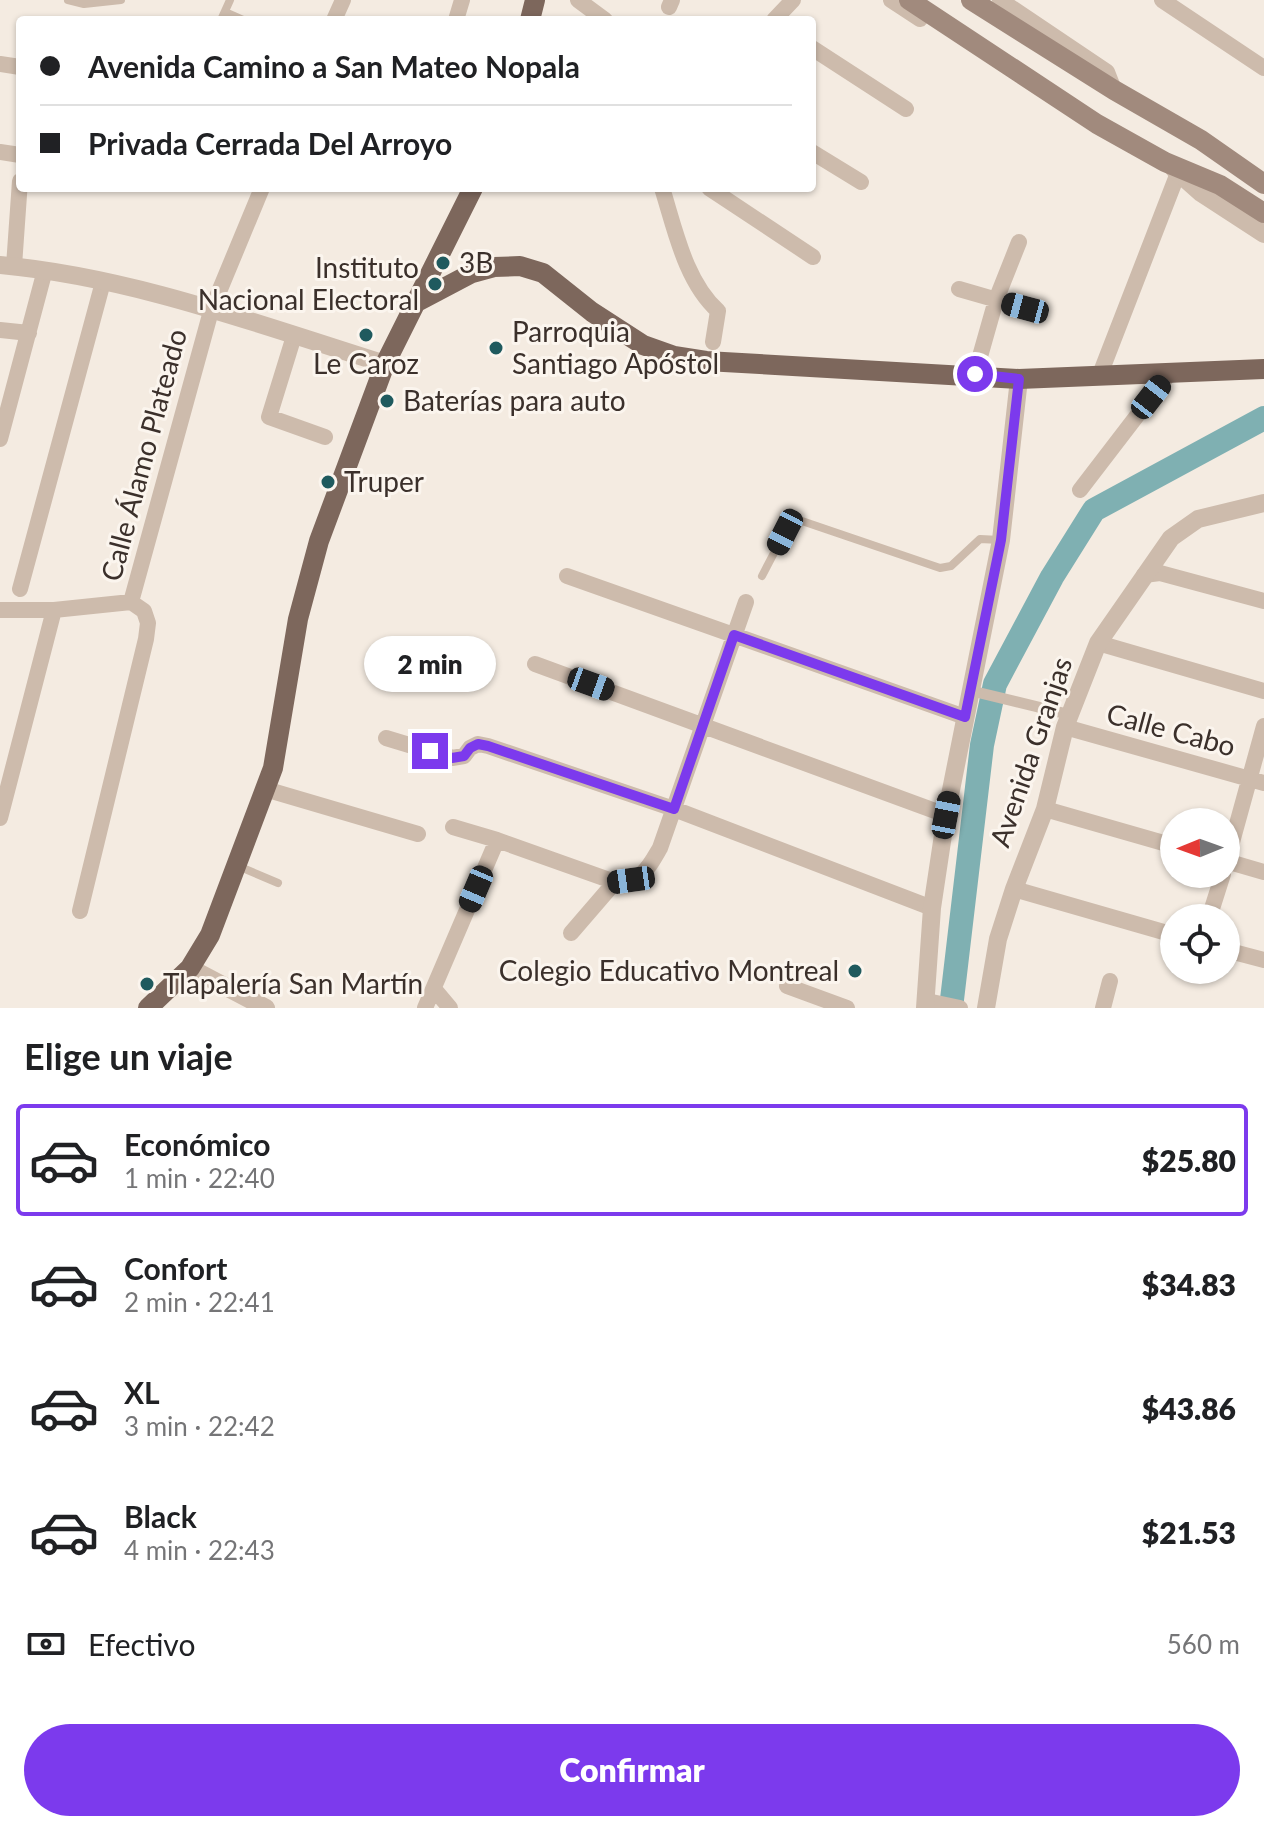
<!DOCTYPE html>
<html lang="es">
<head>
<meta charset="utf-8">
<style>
  :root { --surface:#fff; --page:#f2f2f2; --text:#202124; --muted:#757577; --line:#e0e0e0; --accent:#7c3aed }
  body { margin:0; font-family:Lato,sans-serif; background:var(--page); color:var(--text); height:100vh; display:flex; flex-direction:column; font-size:30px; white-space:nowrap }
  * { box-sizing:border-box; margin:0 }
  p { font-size:26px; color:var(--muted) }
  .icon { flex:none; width:44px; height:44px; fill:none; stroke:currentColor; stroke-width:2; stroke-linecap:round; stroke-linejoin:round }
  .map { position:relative; height:1008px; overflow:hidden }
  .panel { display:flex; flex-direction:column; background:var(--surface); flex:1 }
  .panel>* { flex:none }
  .banner { position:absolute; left:16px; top:16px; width:800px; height:176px; border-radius:8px; box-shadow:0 2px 6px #0004; display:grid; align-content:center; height:176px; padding:0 24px; background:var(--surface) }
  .needle { width:52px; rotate:269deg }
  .tools { position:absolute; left:1160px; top:808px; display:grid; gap:16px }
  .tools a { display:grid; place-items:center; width:80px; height:80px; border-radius:50%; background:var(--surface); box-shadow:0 2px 6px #0004; font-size:40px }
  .end { position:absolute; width:36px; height:36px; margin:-18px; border:10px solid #7c3aed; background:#fff; box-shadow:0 0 0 4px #fff }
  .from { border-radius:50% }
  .bubble { position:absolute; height:56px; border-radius:28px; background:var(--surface); box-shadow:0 2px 6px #0004; font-size:26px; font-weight:800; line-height:56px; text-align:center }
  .car { position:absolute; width:24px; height:48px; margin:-24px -12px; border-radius:10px; box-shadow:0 0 6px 2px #0007; background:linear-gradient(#222 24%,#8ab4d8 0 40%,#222 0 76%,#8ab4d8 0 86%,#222 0) }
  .banner b { display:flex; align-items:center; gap:28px; height:76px; font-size:30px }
  .banner b+b { border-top:2px solid var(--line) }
  .banner i { width:20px; height:20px; background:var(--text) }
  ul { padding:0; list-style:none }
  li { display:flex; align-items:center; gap:24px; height:112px; margin:0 16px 12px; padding:0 8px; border:4px solid transparent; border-radius:8px }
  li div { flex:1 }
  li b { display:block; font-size:30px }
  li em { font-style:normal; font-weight:800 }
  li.on { border-color:var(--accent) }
  li>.icon { width:72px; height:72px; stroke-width:1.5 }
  h2 { padding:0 24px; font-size:36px; line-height:96px }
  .pay { display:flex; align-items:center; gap:20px; height:88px; padding:0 24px; font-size:30px }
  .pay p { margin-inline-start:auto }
  .button { display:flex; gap:16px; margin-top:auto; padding:16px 24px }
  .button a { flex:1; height:92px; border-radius:48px; background:var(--accent); color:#fff; font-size:32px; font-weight:800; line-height:92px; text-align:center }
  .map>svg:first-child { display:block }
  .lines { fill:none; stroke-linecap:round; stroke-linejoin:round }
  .river { stroke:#7fb0b2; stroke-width:24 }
  .service { stroke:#cdbbac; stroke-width:8 }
  .pedestrian { stroke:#cdbbac; stroke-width:11 }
  .minor { stroke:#cdbbac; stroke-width:16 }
  .tertiary { stroke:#cdbbac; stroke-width:18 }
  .secondary { stroke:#a18a7d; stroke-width:20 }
  .primary { stroke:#7d675c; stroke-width:20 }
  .route { stroke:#7c3aed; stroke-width:10 }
  .poi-dot { fill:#1f5a5e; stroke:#fbf5ee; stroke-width:3 }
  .labels { text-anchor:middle; stroke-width:6; stroke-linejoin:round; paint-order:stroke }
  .poi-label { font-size:28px; fill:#3b302b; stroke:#fbf5ee; text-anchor:start }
  .street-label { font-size:28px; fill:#3b302b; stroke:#fbf5ee }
</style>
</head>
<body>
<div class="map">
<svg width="1264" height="1008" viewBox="0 0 1264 1008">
  <rect width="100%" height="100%" fill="#f4ebe1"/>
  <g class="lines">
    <path class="river" d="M951 1008 982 745 995 684 1052 577 1094 510 1264 418"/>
    <path class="service" d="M68 0 84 4 121 0
      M225 12 243 20
      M221 20 230 0
      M762 576 785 532 799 520 940 568 951 566 980 539 1000 540
      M238 866 278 883"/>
    <path class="pedestrian" d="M972 691 1071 715"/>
    <path class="minor" d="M578 0 605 20
      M891 0 920 19
      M1000 0 1107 72 1114 90
      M1162 0 1264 68
      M669 7 672 0
      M334 20 343 0
      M456 20 462 0
      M774 20 793 0
      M812 48 906 109
      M0 64 20 67
      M0 152 20 155
      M812 152 861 182
      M662 188C675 229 685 281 718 311L713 342
      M709 188 813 257
      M14 266 20 181
      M959 289 1025 308
      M0 330 29 333
      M294 336 269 417 325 437
      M975 374 996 300 1019 242
      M1099 377 1178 173
      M0 439 45 270
      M1080 490 1169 374
      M1144 575 1160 573 1264 601
      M567 576 965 717
      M20 589 103 282
      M131 602 211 311 262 188
      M0 610H54L131 602 144 611 148 623 146 639 80 911
      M1098 643 1264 691
      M535 664 946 815
      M1065 727 1264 783
      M386 738 452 758 464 756 470 748 478 744 488 746 674 809 932 908
      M265 789 418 834
      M1045 809 1174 846
      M0 818 54 610
      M453 827 497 840 615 882C644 878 646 872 660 848L746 602
      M1226 861 1264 872
      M1226 864 1264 726
      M1014 889 1174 935
      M1209 918 1223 874
      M571 933 615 882
      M1226 950 1264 960
      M787 986 847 1008
      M434 989 450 1008
      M927 1001 960 1008
      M425 1008 497 840
      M1103 1008 1110 981"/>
    <path class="tertiary" d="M1174 169 1201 193 1264 234
      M0 265C132 277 260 325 385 364
      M190 968 266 1008
      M925 1008 932 908 946 815 1001 540 1019 379
      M986 1008 998 939 1014 889 1045 809 1065 727 1098 643 1171 538 1198 519 1264 503"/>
    <path class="secondary" d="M909 0 1097 124 1165 162 1220 185 1264 213
      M971 0 1114 90 1201 140 1264 184"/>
    <path class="primary" d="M530 20 535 0
      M417 302 472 273 494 267 520 266 543 273 592 312 643 345 674 356 706 361 1019 379 1264 369
      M148 1008 190 968 210 935 273 768 298 619 319 541 385 364 473 188"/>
  </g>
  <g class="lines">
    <path class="route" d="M430 751 452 758 464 756 470 748 478 744 488 746 674 809 734 635 965 717 1001 540 1019 379 975 374"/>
  </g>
  <g class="poi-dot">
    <circle cx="443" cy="263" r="8"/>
    <circle cx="435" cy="284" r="8"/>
    <circle cx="366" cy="335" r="8"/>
    <circle cx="496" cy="348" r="8"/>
    <circle cx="387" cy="401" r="8"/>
    <circle cx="328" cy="482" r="8"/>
    <circle cx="855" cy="971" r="8"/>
    <circle cx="147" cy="984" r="8"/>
  </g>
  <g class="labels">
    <g class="poi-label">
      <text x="459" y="273">3B</text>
      <text x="419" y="278" text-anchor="end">Instituto<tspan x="419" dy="32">Nacional Electoral</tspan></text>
      <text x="512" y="342">Parroquia<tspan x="512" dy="32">Santiago Apóstol</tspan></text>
      <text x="366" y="374" text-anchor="middle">Le Caroz</text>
      <text x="403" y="411">Baterías para auto</text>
      <text x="344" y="492">Truper</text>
      <text x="839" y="981" text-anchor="end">Colegio Educativo Montreal</text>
      <text x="163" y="994">Tlapalería San Martín</text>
    </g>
    <g class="street-label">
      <text transform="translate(144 455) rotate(-75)" y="10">Calle Álamo Plateado</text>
      <text transform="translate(1171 730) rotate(15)" y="10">Calle Cabo</text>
      <text transform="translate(1031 752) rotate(-71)" y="10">Avenida Granjas</text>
    </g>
  </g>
</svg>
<div class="tools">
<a><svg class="needle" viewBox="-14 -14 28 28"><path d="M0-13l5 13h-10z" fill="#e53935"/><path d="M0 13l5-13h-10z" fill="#757577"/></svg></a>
<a><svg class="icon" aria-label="locate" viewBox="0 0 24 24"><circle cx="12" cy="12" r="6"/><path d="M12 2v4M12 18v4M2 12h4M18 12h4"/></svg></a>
</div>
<i class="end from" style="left:975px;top:374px"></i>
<i class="end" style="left:430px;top:751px"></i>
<div class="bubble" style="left:364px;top:636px;width:132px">2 min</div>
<i class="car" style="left:1025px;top:308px;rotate:285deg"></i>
<i class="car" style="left:1151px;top:397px;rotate:38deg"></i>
<i class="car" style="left:785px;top:532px;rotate:207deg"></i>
<i class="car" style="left:591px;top:684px;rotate:110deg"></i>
<i class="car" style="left:946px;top:815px;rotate:11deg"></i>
<i class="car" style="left:631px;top:880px;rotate:262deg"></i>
<i class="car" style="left:476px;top:889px;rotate:203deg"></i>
<div class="banner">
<b><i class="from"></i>Avenida Camino a San Mateo Nopala</b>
<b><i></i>Privada Cerrada Del Arroyo</b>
</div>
</div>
<section class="panel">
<h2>Elige un viaje</h2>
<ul>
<li class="on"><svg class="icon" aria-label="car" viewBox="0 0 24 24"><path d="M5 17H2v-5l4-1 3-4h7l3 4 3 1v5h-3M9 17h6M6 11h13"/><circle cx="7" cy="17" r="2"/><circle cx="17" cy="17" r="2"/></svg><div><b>Económico</b><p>1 min · 22:40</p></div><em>$25.80</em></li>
<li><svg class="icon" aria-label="car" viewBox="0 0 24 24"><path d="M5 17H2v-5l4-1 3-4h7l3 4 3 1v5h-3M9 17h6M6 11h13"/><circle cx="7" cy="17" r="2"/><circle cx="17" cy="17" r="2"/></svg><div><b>Confort</b><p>2 min · 22:41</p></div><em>$34.83</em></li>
<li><svg class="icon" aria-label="car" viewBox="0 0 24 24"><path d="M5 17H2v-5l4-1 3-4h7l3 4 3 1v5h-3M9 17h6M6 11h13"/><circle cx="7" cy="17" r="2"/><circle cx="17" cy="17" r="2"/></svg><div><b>XL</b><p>3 min · 22:42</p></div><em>$43.86</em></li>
<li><svg class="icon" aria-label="car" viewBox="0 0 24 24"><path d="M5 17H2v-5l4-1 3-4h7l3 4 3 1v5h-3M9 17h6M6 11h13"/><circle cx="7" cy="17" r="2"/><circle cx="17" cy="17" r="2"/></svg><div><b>Black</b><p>4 min · 22:43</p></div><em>$21.53</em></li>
</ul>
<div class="pay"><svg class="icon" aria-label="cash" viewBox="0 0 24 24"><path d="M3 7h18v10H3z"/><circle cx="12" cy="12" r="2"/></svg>Efectivo<p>560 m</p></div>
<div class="button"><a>Confirmar</a></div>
</section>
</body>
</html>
